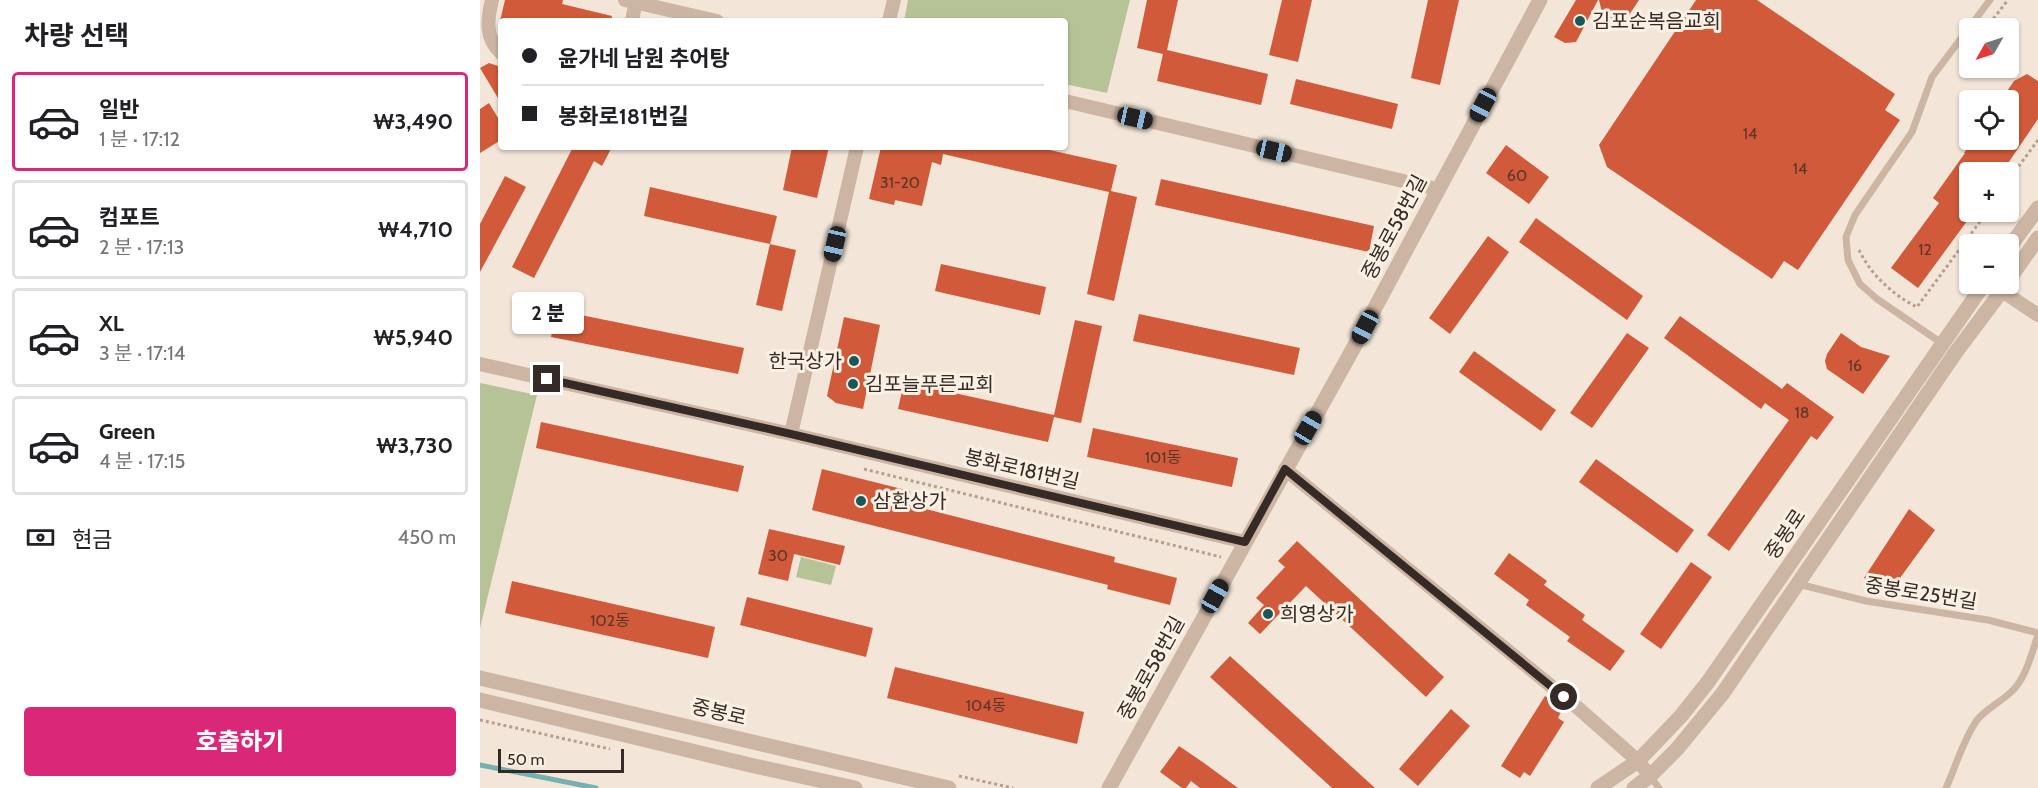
<!DOCTYPE html>
<html lang="ko">
<head>
<meta charset="utf-8">
<style>
  :root { --surface:#fff; --page:#f2f2f2; --text:#202124; --muted:#757577; --line:#e0e0e0; --accent:#db2777 }
  body { margin:0; font-family:Cabin,"Noto Sans KR",sans-serif; background:var(--page); color:var(--text); height:100vh; display:flex; flex-direction:column; font-size:22px; white-space:nowrap }
  * { box-sizing:border-box; margin:0 }
  p { font-size:20px; color:var(--muted) }
  .icon { flex:none; width:33px; height:33px; fill:none; stroke:currentColor; stroke-width:2; stroke-linecap:round; stroke-linejoin:round }
  .map { position:relative; flex:1; overflow:hidden }
  .sheet { display:flex; flex-direction:column; background:var(--surface); width:480px }
  .sheet>* { flex:none }
  .top-card { position:absolute; left:18px; top:18px; width:570px; height:132px; border-radius:6px; box-shadow:0 2px 4px #0004; display:grid; align-content:center; height:132px; padding:0 24px; background:var(--surface) }
  .needle { width:39px; rotate:231deg }
  .tools { position:absolute; left:1479px; top:18px; display:grid; gap:12px }
  .tools a { display:grid; place-items:center; width:60px; height:60px; border-radius:6px; background:var(--surface); box-shadow:0 2px 4px #0004; font-size:30px }
  .scale { position:absolute; left:18px; bottom:15px; width:126px; box-sizing:border-box; padding-left:6px; border:3px solid #362a26; border-top:0; font-size:16px; line-height:21px; white-space:nowrap; color:#362a26; -webkit-text-stroke:4px #fbf0e4; paint-order:stroke }
  .end { position:absolute; width:27px; height:27px; margin:-14px; border:8px solid #362a26; background:#fff; box-shadow:0 0 0 3px #fff }
  .from { border-radius:50% }
  .bubble { position:absolute; height:42px; border-radius:6px; background:var(--surface); box-shadow:0 2px 4px #0004; font-size:20px; font-weight:800; line-height:42px; text-align:center }
  .car { position:absolute; width:18px; height:36px; margin:-18px -9px; border-radius:8px; box-shadow:0 0 4px 2px #0007; background:linear-gradient(#222 24%,#8ab4d8 0 40%,#222 0 76%,#8ab4d8 0 86%,#222 0) }
  .top-card b { display:flex; align-items:center; gap:21px; height:57px; font-size:22px }
  .top-card b+b { border-top:2px solid var(--line) }
  .top-card i { width:15px; height:15px; background:var(--text) }
  ul { padding:0; list-style:none }
  li { display:flex; align-items:center; gap:18px; height:99px; margin:0 12px 9px; padding:0 12px; border:3px solid var(--line); border-radius:6px }
  li div { flex:1 }
  li b { display:block; font-size:22px }
  li em { font-style:normal; font-weight:800 }
  li.current { border-color:var(--accent) }
  li>.icon { width:54px; height:54px; stroke-width:1.5 }
  h2 { padding:0 24px; font-size:27px; line-height:72px }
  .pay { display:flex; align-items:center; gap:15px; height:66px; padding:0 24px; font-size:22px }
  .pay p { margin-inline-start:auto }
  .action { display:flex; gap:12px; margin-top:auto; padding:12px 24px }
  .action a { flex:1; height:69px; border-radius:6px; background:var(--accent); color:#fff; font-size:24px; font-weight:800; line-height:69px; text-align:center }
  main { display:flex; flex:1; min-height:0 }
  .map>svg:first-child { display:block }
  .green { fill:#b5c397 }
  .lines { fill:none; stroke-linecap:round; stroke-linejoin:round }
  .stream { stroke:#74b1b2; stroke-width:5 }
  .building { fill:#d05a39 }
  .path { stroke:#b89f8d; stroke-width:3; stroke-dasharray:3 3; stroke-linecap:butt }
  .service { stroke:#ccb5a3; stroke-width:7 }
  .minor { stroke:#ccb5a3; stroke-width:14 }
  .tertiary { stroke:#ccb5a3; stroke-width:15 }
  .route { stroke:#362a26; stroke-width:8 }
  .poi-dot { fill:#18585b; stroke:#fbf0e4; stroke-width:2 }
  .labels { text-anchor:middle; stroke-width:6; stroke-linejoin:round; paint-order:stroke }
  .number-label { font-size:16px; fill:#5c362b }
  .poi-label { font-size:20px; fill:#362a26; stroke:#fbf0e4; text-anchor:start }
  .street-label { font-size:20px; fill:#362a26; stroke:#fbf0e4 }
</style>
</head>
<body>
<main>
<section class="sheet">
<h2>차량 선택</h2>
<ul>
<li class="current"><svg class="icon" aria-label="car" viewBox="0 0 24 24"><path d="M5 17H2v-5l4-1 3-4h7l3 4 3 1v5h-3M9 17h6M6 11h13"/><circle cx="7" cy="17" r="2"/><circle cx="17" cy="17" r="2"/></svg><div><b>일반</b><p>1 분 · 17:12</p></div><em>₩3,490</em></li>
<li><svg class="icon" aria-label="car" viewBox="0 0 24 24"><path d="M5 17H2v-5l4-1 3-4h7l3 4 3 1v5h-3M9 17h6M6 11h13"/><circle cx="7" cy="17" r="2"/><circle cx="17" cy="17" r="2"/></svg><div><b>컴포트</b><p>2 분 · 17:13</p></div><em>₩4,710</em></li>
<li><svg class="icon" aria-label="car" viewBox="0 0 24 24"><path d="M5 17H2v-5l4-1 3-4h7l3 4 3 1v5h-3M9 17h6M6 11h13"/><circle cx="7" cy="17" r="2"/><circle cx="17" cy="17" r="2"/></svg><div><b>XL</b><p>3 분 · 17:14</p></div><em>₩5,940</em></li>
<li><svg class="icon" aria-label="car" viewBox="0 0 24 24"><path d="M5 17H2v-5l4-1 3-4h7l3 4 3 1v5h-3M9 17h6M6 11h13"/><circle cx="7" cy="17" r="2"/><circle cx="17" cy="17" r="2"/></svg><div><b>Green</b><p>4 분 · 17:15</p></div><em>₩3,730</em></li>
</ul>
<div class="pay"><svg class="icon" aria-label="cash" viewBox="0 0 24 24"><path d="M3 7h18v10H3z"/><circle cx="12" cy="12" r="2"/></svg>현금<p>450 m</p></div>
<div class="action"><a>호출하기</a></div>
</section>
<div class="map">
<svg width="1558" height="788" viewBox="0 0 1558 788">
  <rect width="100%" height="100%" fill="#f3e6d8"/>
  <path class="green" d="M428 0H650L627 93 585 84V21H424Z
    M0 383 57 395 0 628Z
    M321 557 356 566 351 585 316 577Z"/>
  <g class="lines">
    <path class="stream" d="M0 765 116 788"/>
  </g>
  <path class="building" d="M25 0H83L82 4 132 16 131 21H20Z
    M667 0H698L687 50 788 74 781 105 677 81 683 54 657 48Z
    M802 0H832L818 62 789 55Z
    M948 0H979L960 85 931 78Z
    M1096 0H1118L1096 42 1085 43 1074 37Z
    M1119 0H1159L1145 21 1125 25Z
    M1216 0H1277L1415 94 1405 110 1420 120 1318 270 1304 261 1292 279 1127 167 1119 145Z
    M9 63 21 67V103L0 68Z
    M1547 74 1558 81V119L1522 172H1490V217L1438 288 1411 268 1459 203 1453 198 1485 153H1484L1493 140H1528V100H1521L1534 81Z
    M816 79 918 104 912 129 810 104Z
    M9 103 21 123V140L0 153V109Z
    M1026 145 1069 177 1049 204 1006 173Z
    M87 147H132L122 166 114 161 54 278 32 267 92 149Z
    M312 147H349L337 198 303 190Z
    M401 147H556L637 165 631 191 657 197 634 301 607 294 629 192 463 154 461 165 452 162 442 206 415 200 414 205 389 199Z
    M25 176 46 187 0 272V224Z
    M681 179 894 226 889 252 675 205Z
    M170 187 297 216 290 244 316 250 302 311 276 305 290 244 164 216Z
    M1056 218 1163 296 1147 320 1039 242Z
    M1008 236 1029 252 970 334 949 318Z
    M461 264 566 287 560 315 455 291Z
    M76 310 264 348 258 374 71 337Z
    M659 314 820 348 814 375 653 341Z
    M1200 316 1302 389 1307 383 1354 417 1337 440 1331 436 1249 551 1227 535 1309 420 1285 403 1281 409 1184 338Z
    M364 317 400 325 383 409 356 403 347 396Z
    M595 320 622 326 601 423 574 417 568 442 418 409 424 382 574 415Z
    M1147 333 1169 348 1112 428 1090 413Z
    M1361 333 1381 347 1410 356 1383 394 1347 369 1345 361 1347 354Z
    M994 351 1076 410 1061 431 979 372Z
    M61 422 264 466 258 492 56 448Z
    M613 428 758 458 752 487 607 457Z
    M1116 459 1214 530 1197 553 1099 482Z
    M342 469 430 491 426 504 635 557 634 562 697 578 690 605 627 589 628 585 332 510Z
    M1429 509 1455 530 1409 593 1384 578Z
    M289 529 365 546 360 565 314 554 308 581 278 574Z
    M817 541 964 677 946 697 826 586 780 634 768 623 784 605 776 598 805 567 798 561Z
    M1029 553 1067 581 1064 585 1105 615 1102 620 1145 651 1130 671 1087 641 1090 637 1046 605 1049 600 1014 574Z
    M1211 562 1232 577 1181 649 1160 634Z
    M32 581 235 627 228 658 25 613Z
    M267 597 393 628 386 657 260 625Z
    M750 656 895 788H852L730 677Z
    M415 667 604 712 597 744 407 698Z
    M1065 696 1083 708 1078 718 1084 722 1050 776 1044 772 1040 778 1021 766Z
    M971 709 990 726 938 786 919 769Z
    M699 746 724 763 758 788H720L711 781 706 788H702L680 772Z"/>
  <g class="lines">
    <path class="path" d="M1506 28 1528 0
      M1528 181 1558 140
      M1379 250C1391 275 1413 295 1437 307L1507 212
      M384 469 741 557
      M0 720 130 749
      M479 776 533 788"/>
    <path class="service" d="M1463 344 1397 299 1380 284 1368 260 1366 237 1375 215 1432 132 1452 77 1510 0
      M1318 584 1386 601 1508 620 1558 633
      M1170 776 1179 788
      M1466 788C1476 766 1483 740 1497 720 1506 709 1519 703 1530 693 1546 679 1551 655 1558 635"/>
    <path class="minor" d="M12 0C7 20 5 38 21 53
      M145 0 237 21
      M152 21 156 0
      M409 21 414 0
      M585 101 957 189
      M1522 291 1558 315
      M0 364 311 434 765 542
      M311 434 377 147
      M805 469 1098 708 1158 761 1170 776"/>
    <path class="tertiary" d="M1528 249 1558 208
      M1528 281 1558 238
      M0 678 469 788
      M0 700 270 765 375 788
      M629 788 874 347 1060 0
      M1118 788 1158 761 1201 716 1228 682 1504 284
      M1154 788 1170 776 1197 749 1243 693 1476 352 1527 284"/>
  </g>
  <g class="lines">
    <path class="route" d="M67 379 311 434 765 542 805 469 1084 697"/>
  </g>
  <g class="poi-dot">
    <circle cx="1100" cy="21" r="6"/>
    <circle cx="374" cy="361" r="6"/>
    <circle cx="373" cy="384" r="6"/>
    <circle cx="381" cy="501" r="6"/>
    <circle cx="788" cy="614" r="6"/>
  </g>
  <g class="labels">
    <g class="number-label">
      <text x="1270" y="139">14</text>
      <text x="1320" y="174">14</text>
      <text x="1037" y="181">60</text>
      <text x="420" y="188">31-20</text>
      <text x="1445" y="255">12</text>
      <text x="1375" y="371">16</text>
      <text x="1322" y="418">18</text>
      <text x="683" y="463">101동</text>
      <text x="298" y="561">30</text>
      <text x="130" y="626">102동</text>
      <text x="506" y="711">104동</text>
    </g>
    <g class="poi-label">
      <text x="1112" y="28">김포순복음교회</text>
      <text x="362" y="368" text-anchor="end">한국상가</text>
      <text x="385" y="391">김포늘푸른교회</text>
      <text x="393" y="508">삼환상가</text>
      <text x="800" y="621">희영상가</text>
    </g>
    <g class="street-label">
      <text transform="translate(914 227) rotate(-62)" y="7">중봉로58번길</text>
      <text transform="translate(542 469) rotate(13)" y="7">봉화로181번길</text>
      <text transform="translate(1305 534) rotate(-56)" y="7">중봉로</text>
      <text transform="translate(1441 593) rotate(9)" y="7">중봉로25번길</text>
      <text transform="translate(671 668) rotate(-61)" y="7">중봉로58번길</text>
      <text transform="translate(239 712) rotate(13)" y="7">중봉로</text>
    </g>
  </g>
</svg>
<div class="tools">
<a><svg class="needle" viewBox="-14 -14 28 28"><path d="M0-13l5 13h-10z" fill="#e53935"/><path d="M0 13l5-13h-10z" fill="#757577"/></svg></a>
<a><svg class="icon" aria-label="locate" viewBox="0 0 24 24"><circle cx="12" cy="12" r="6"/><path d="M12 2v4M12 18v4M2 12h4M18 12h4"/></svg></a>
<a>+</a>
<a>−</a>
</div>
<div class="scale">50 m</div>
<i class="end from" style="left:1084px;top:697px"></i>
<i class="end" style="left:67px;top:379px"></i>
<div class="bubble" style="left:32px;top:292px;width:72px">2 분</div>
<i class="car" style="left:1003px;top:105px;rotate:208deg"></i>
<i class="car" style="left:655px;top:118px;rotate:103deg"></i>
<i class="car" style="left:794px;top:151px;rotate:103deg"></i>
<i class="car" style="left:355px;top:244px;rotate:193deg"></i>
<i class="car" style="left:885px;top:327px;rotate:208deg"></i>
<i class="car" style="left:828px;top:428px;rotate:30deg"></i>
<i class="car" style="left:735px;top:596px;rotate:29deg"></i>
<div class="top-card">
<b><i class="from"></i>윤가네 남원 추어탕</b>
<b><i></i>봉화로181번길</b>
</div>
</div>
</main>
</body>
</html>
